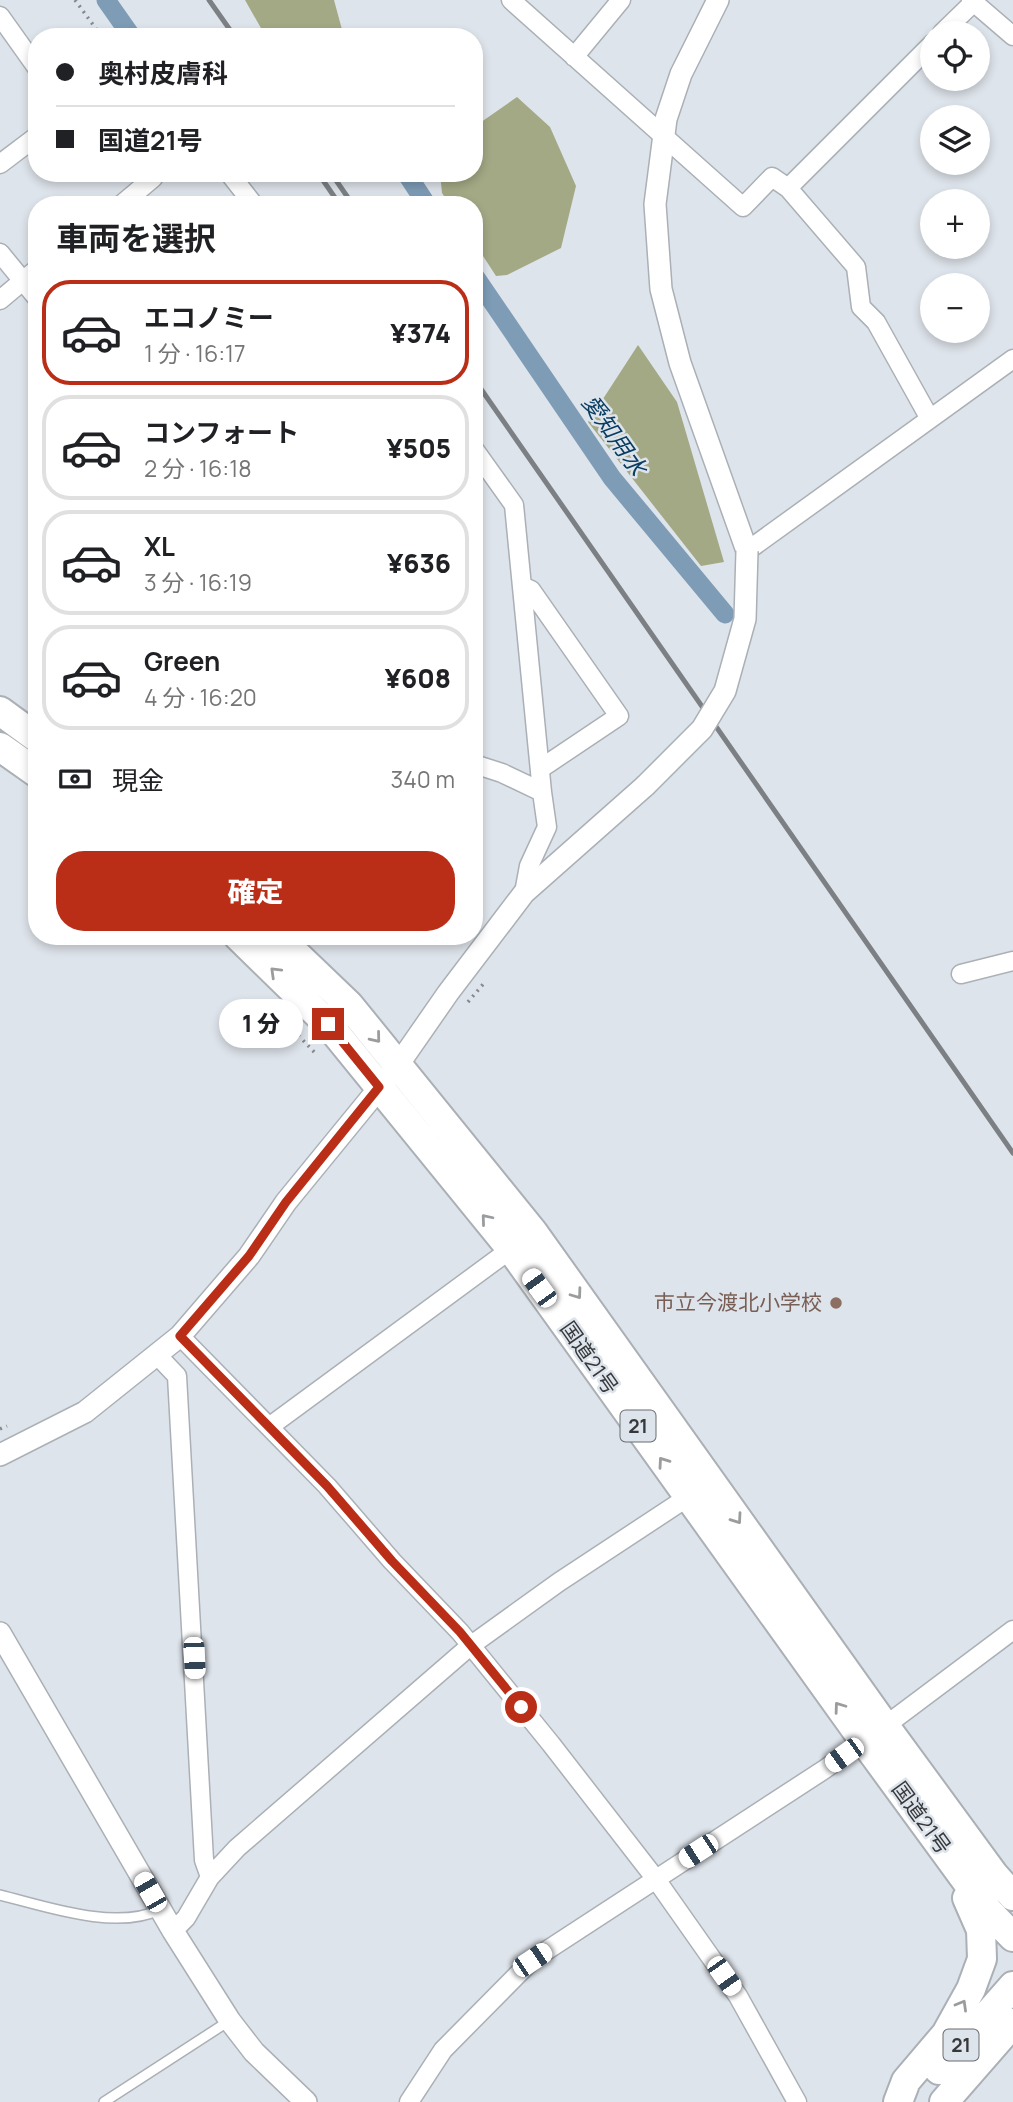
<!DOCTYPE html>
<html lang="ja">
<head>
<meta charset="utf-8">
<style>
  :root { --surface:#fff; --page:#f2f2f2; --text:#202124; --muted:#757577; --line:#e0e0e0; --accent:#ba2e18 }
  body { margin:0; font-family:Manrope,"Noto Sans JP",sans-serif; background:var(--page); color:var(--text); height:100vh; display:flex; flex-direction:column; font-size:26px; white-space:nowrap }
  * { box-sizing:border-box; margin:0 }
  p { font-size:23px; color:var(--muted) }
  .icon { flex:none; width:38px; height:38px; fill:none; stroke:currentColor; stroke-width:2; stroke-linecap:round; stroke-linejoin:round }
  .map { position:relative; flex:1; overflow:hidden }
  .details { position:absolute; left:28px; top:196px; width:455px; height:749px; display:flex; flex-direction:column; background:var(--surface); border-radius:28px; box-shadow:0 4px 10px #0003 }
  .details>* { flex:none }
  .top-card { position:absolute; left:28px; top:28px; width:455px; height:154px; border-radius:28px; box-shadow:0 4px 10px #0003; display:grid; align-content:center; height:154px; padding:0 28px; background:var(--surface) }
  .tools { position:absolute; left:920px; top:21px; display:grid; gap:14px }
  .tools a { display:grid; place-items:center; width:70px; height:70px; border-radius:50%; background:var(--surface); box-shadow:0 4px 10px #0003; font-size:35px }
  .end { position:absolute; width:32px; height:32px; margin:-16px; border:9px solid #ba2e18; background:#fff; box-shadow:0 0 0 4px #fff }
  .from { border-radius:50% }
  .bubble { position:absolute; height:49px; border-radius:24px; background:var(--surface); box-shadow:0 4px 10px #0003; font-size:23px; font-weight:800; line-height:49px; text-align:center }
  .car { position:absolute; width:21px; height:42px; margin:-21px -10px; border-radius:9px; box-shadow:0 0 5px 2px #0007; background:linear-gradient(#fff 24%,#345 0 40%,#fff 0 76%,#345 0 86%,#fff 0) }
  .top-card b { display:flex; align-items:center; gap:24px; height:66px; font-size:26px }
  .top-card b+b { border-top:2px solid var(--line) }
  .top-card i { width:18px; height:18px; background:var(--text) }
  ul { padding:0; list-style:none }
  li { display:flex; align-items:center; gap:21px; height:105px; margin:0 14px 10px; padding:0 14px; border:4px solid var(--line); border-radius:28px }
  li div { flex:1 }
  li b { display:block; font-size:26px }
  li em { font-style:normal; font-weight:800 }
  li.selected { border-color:var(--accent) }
  li>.icon { width:63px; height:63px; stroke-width:1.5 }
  h2 { padding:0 28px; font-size:32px; line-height:84px }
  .pay { display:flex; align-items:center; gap:18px; height:77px; padding:0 28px; font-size:26px }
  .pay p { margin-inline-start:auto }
  .action { display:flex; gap:14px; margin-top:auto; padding:14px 28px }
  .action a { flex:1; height:80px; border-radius:28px; background:var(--accent); color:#fff; font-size:28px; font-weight:800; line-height:80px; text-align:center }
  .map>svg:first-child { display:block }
  .forest { fill:#a3a985 }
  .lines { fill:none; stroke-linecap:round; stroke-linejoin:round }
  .canal { stroke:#7e9cb6; stroke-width:19 }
  .service-casing { stroke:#abb0b6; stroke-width:12 }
  .minor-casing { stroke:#abb0b6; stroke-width:21 }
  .tertiary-casing { stroke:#abb0b6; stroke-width:24 }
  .trunk-casing { stroke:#abb0b6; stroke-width:32 }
  .path { stroke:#85898e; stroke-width:3.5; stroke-dasharray:2 5; stroke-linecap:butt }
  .service { stroke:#fff; stroke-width:9 }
  .minor { stroke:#fff; stroke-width:18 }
  .tertiary { stroke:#fff; stroke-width:21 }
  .trunk { stroke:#fff; stroke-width:28 }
  .rail { stroke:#7c8085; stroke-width:5 }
  .tertiary-bridge-casing { stroke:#abb0b6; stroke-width:24; stroke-linecap:butt }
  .tertiary-bridge { stroke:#fff; stroke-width:21 }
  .oneway { stroke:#9a9c9d }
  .route { stroke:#ba2e18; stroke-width:9 }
  .education-dot { fill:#8d6e63; stroke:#dee4eb; stroke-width:2.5 }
  .labels { text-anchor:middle; stroke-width:5; stroke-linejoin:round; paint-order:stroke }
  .shield { fill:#dee4eb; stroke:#686c70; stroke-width:2 }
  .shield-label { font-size:19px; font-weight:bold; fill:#36383b }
  .education-label { font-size:21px; fill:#785e54; stroke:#dee4eb; text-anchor:end }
  .street-label { font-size:21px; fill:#36383b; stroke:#dee4eb }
  .water-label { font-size:23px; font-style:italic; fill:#093e62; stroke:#dee4eb }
</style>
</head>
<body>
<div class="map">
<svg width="1013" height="2102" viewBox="0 0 1013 2102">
  <rect width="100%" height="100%" fill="#dee4eb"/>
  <path class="forest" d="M245 0H334L344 37H266Z
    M517 97 550 127 576 186 561 248 507 275 496 276 474 242V205H450L442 193 440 173H474V127Z
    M638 345 677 402 724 562 701 566 588 422Z"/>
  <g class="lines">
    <path class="canal" d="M106 0 132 37
      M406 173 427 205
      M474 275 612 478 725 614"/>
    <defs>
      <path id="service" d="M0 1895C45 1906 115 1931 159 1910
        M104 2102 229 2021"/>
      <path id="minor" d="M511 0 743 207 772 177 788 188 856 267 861 307 876 322 930 419
        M971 0 1013 36
        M0 16 37 68
        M942 33 976 0
        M574 57 621 0
        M0 164 37 136
        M229 173 254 205
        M788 188 933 43
        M121 205 153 178 155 173
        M0 253 37 298
        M0 300 37 269
        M474 449 514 505 542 792
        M747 551 1013 359
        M522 586 531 590 619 716 540 769
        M474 764 502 773 542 792 547 827 529 866 524 893
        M961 974 1013 961
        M180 1336 327 1486 392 1561 460 1632 551 1744 655 1878 738 1996 797 2102
        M158 1356 177 1376 204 1860 210 1877
        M269 1427 511 1249
        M885 1726 1013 1630
        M173 1931 186 1918 210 1877 237 1848 470 1646 559 1582 688 1497
        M409 2102 443 2050 532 1960 825 1769 864 1741"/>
      <path id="tertiary" d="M718 0 681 74 666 119 655 204 661 289 680 363 747 551
        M0 1455 85 1412 180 1336 249 1256 286 1202 398 1065 448 993 524 893 645 786
        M0 1633 173 1931 230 2021 254 2052 306 2102"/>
      <path id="trunk" d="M0 711 37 738
        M0 747 37 773
        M238 936 328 1024 511 1249 864 1741 989 1912 1013 1937
        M277 936 349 1005 533 1232 885 1726 994 1875 1013 1896
        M939 2070 1013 1986
        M898 2102 906 2081 946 2034 971 1989 982 1959 981 1930 967 1898
        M944 2102 1013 2023"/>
    </defs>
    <use href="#service" class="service-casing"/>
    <use href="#minor" class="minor-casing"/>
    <use href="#tertiary" class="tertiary-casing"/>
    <use href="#trunk" class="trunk-casing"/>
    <path class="path" d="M75 0 102 37
      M468 1002 485 982
      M279 1015 316 1054
      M0 1429 7 1426"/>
    <use href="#service" class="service"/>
    <use href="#minor" class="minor"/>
    <use href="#tertiary" class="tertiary"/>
    <use href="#trunk" class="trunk"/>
    <path class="rail" d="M209 0 235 37
      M318 173 340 205
      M331 173 353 205
      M474 379 1013 1153"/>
    <defs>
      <path id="tertiary-bridge" d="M645 786 702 729 725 691 745 619 747 551"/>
    </defs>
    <use href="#tertiary-bridge" class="tertiary-bridge-casing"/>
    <use href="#tertiary-bridge" class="tertiary-bridge"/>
  </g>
  <defs><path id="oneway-chevron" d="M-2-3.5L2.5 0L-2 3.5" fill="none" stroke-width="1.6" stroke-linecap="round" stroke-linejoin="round" transform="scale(1.75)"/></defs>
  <g class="oneway">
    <use href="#oneway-chevron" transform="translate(275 972) rotate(-136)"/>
    <use href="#oneway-chevron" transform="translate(376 1038) rotate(51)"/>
    <use href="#oneway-chevron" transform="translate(486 1219) rotate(-130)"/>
    <use href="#oneway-chevron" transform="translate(577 1294) rotate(54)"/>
    <use href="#oneway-chevron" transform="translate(663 1462) rotate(-125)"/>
    <use href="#oneway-chevron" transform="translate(737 1519) rotate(55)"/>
    <use href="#oneway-chevron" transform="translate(839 1707) rotate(-126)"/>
    <use href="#oneway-chevron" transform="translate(962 2005) rotate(-60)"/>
  </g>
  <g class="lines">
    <path class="route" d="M328 1024 379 1087 286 1202 249 1256 180 1336 327 1486 392 1561 460 1632 521 1707"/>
  </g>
  <circle class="education-dot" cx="836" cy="1303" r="7"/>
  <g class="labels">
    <g class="shield">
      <rect x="620.5" y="1410.5" width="35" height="31" rx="5"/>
      <rect x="943.5" y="2029.5" width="35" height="31" rx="5"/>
    </g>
    <g class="shield-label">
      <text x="638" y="1433">21</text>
      <text x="961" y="2052">21</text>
    </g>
    <g class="education-label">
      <text x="822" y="1310">市立今渡北小学校</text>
    </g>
    <g class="street-label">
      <text transform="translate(589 1358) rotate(55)" y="7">国道21号</text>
      <text transform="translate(921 1818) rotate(54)" y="7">国道21号</text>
    </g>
    <g class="water-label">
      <text transform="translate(614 435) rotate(55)" y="8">愛知用水</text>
    </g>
  </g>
</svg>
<div class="tools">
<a><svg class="icon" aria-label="locate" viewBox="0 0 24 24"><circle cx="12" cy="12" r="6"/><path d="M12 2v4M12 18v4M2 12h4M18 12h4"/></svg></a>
<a><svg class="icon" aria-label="layers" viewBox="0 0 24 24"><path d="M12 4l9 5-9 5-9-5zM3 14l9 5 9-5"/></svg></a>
<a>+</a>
<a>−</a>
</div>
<i class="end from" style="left:521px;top:1707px"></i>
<i class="end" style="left:328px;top:1024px"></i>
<div class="bubble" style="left:219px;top:999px;width:84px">1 分</div>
<i class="car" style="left:539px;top:1288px;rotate:324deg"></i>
<i class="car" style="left:194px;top:1658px;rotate:177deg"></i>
<i class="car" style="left:844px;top:1755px;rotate:234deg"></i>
<i class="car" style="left:698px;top:1851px;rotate:237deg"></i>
<i class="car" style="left:150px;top:1892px;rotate:330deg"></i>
<i class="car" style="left:532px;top:1960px;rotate:56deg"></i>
<i class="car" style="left:724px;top:1976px;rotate:145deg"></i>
<div class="top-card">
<b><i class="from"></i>奥村皮膚科</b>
<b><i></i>国道21号</b>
</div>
<section class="details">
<h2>車両を選択</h2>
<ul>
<li class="selected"><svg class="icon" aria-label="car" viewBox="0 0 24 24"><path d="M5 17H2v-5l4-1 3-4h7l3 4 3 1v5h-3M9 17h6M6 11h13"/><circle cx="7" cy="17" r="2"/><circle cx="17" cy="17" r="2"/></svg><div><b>エコノミー</b><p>1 分 · 16:17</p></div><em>¥374</em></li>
<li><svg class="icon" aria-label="car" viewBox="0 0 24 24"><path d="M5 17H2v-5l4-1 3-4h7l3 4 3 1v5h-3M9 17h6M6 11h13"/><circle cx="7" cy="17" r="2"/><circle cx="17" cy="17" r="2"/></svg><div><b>コンフォート</b><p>2 分 · 16:18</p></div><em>¥505</em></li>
<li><svg class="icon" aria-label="car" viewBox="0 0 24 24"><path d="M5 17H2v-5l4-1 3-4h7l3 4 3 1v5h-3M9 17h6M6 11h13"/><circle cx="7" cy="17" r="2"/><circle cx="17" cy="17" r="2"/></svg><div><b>XL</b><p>3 分 · 16:19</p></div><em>¥636</em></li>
<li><svg class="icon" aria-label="car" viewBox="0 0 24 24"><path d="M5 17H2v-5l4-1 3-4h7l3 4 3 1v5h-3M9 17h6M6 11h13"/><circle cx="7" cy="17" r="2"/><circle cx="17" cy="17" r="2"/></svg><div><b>Green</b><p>4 分 · 16:20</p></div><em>¥608</em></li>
</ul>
<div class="pay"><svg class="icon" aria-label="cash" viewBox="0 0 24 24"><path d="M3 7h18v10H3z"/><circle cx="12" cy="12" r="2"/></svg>現金<p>340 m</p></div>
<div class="action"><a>確定</a></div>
</section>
</div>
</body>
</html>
